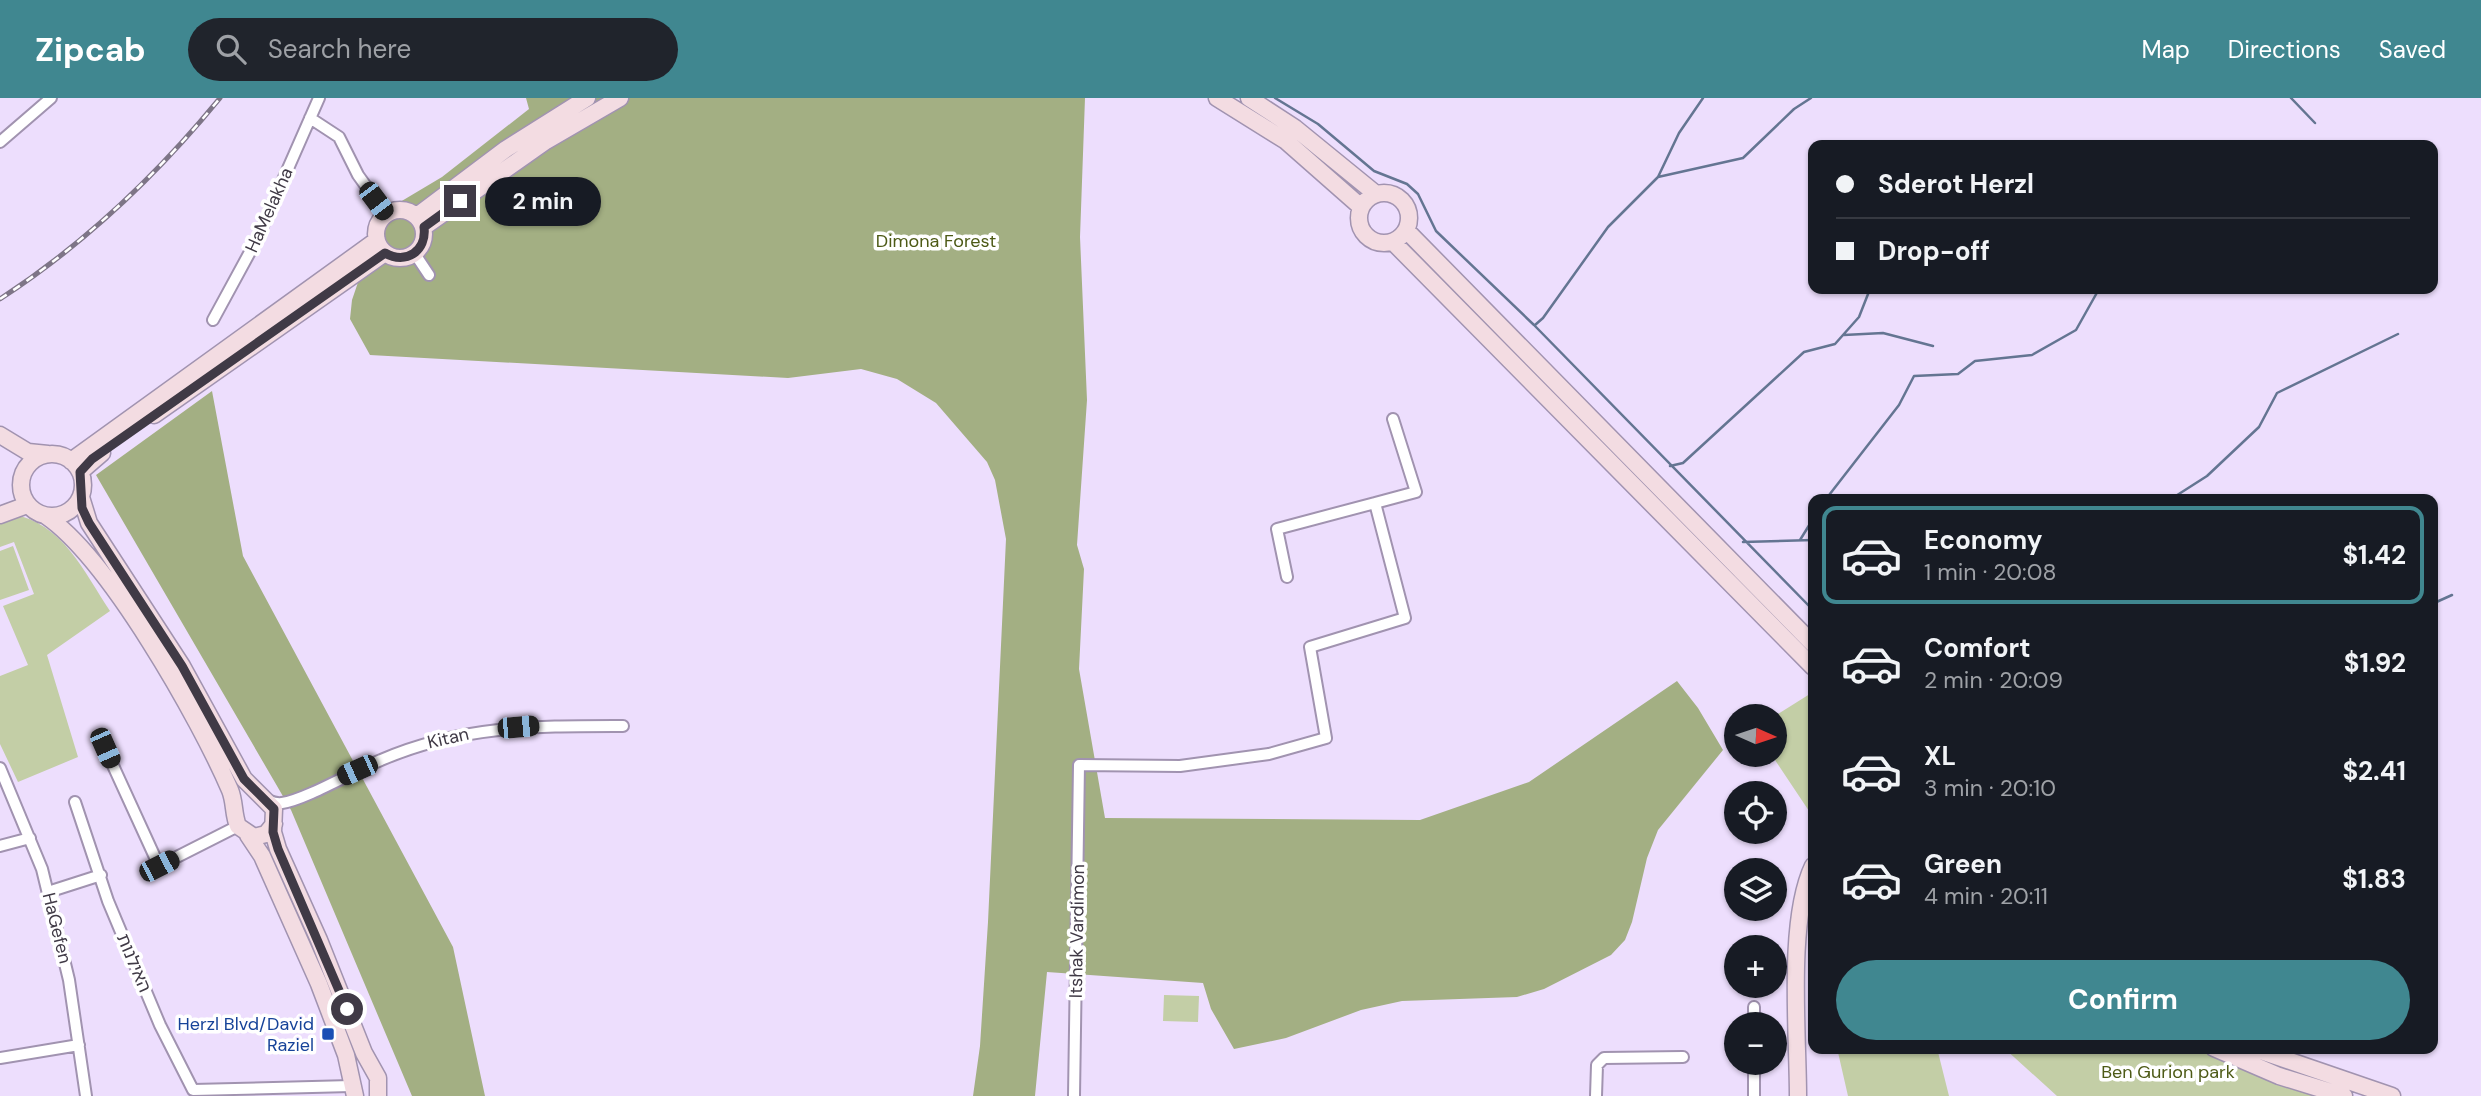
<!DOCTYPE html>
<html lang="en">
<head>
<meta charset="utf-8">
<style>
  :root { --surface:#171b24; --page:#20242c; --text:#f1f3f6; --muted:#9ea1a6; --line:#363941; --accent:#408790 }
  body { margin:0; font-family:"DM Sans","Noto Sans Hebrew",sans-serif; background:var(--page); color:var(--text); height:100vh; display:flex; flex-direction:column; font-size:26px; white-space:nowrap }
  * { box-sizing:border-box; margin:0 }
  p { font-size:23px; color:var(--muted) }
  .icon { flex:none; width:38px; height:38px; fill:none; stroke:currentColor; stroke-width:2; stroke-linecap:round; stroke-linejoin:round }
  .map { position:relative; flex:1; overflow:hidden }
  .details { position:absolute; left:1808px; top:396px; width:630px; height:560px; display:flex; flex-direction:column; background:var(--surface); border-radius:14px; box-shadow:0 2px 5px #0004 }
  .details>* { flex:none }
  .guide { position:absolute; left:1808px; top:42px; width:630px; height:154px; border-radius:14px; box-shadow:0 2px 5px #0004; display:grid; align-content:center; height:154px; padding:0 28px; background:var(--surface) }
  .needle { width:46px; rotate:93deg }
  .tools { position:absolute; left:1724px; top:606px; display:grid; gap:14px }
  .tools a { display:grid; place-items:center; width:63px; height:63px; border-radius:50%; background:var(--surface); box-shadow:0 2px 5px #0004; font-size:35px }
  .end { position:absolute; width:32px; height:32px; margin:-16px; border:9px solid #403a46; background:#fff; box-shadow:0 0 0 4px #fff }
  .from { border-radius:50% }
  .bubble { position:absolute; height:49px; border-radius:24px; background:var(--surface); box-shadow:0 2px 5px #0004; font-size:23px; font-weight:700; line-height:49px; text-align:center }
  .car { position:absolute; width:21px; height:42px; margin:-21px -10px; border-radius:9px; box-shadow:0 0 5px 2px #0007; background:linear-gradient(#222 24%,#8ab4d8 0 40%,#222 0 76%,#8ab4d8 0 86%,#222 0) }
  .guide b { display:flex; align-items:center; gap:24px; height:66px; font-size:26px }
  .guide b+b { border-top:2px solid var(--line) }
  .guide i { width:18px; height:18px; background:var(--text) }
  ul { padding:12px 0 0; list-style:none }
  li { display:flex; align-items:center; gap:21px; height:98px; margin:0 14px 10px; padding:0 14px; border:4px solid transparent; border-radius:14px }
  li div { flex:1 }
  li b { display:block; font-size:26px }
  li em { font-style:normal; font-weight:700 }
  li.on { border-color:var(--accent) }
  li>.icon { width:63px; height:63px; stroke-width:1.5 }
  .action { display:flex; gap:14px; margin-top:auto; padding:14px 28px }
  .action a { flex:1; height:80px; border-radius:42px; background:var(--accent); color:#fff; font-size:28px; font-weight:700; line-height:80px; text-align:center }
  header { display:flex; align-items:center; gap:42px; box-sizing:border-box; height:98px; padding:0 35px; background:var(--accent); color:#fff }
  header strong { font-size:33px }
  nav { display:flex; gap:38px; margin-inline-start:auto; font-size:24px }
  .search { width:490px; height:63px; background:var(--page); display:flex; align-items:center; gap:18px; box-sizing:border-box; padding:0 24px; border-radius:38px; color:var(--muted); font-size:26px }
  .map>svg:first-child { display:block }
  .green { fill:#c3cea6 }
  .forest { fill:#a3af83 }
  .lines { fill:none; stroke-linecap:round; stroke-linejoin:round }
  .stream { stroke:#647592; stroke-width:2.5 }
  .street-casing { stroke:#a193b0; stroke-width:14 }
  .secondary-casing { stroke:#a193b0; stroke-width:19 }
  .street { stroke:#fff; stroke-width:10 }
  .secondary { stroke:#f3dce2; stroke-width:16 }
  .rail-casing { stroke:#7e7587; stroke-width:5 }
  .rail { stroke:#fff; stroke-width:2.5; stroke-dasharray:8; stroke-linecap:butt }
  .route { stroke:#403a46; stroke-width:9 }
  .transit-dot { fill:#1a4fb4; stroke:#fff; stroke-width:2.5 }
  .labels { text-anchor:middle; stroke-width:7; stroke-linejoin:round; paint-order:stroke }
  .street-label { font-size:18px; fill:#403a46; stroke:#fff }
  .park-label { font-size:18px; fill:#4d5a16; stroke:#fff }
  .transit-label { font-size:18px; fill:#164399; stroke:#fff; text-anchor:end }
</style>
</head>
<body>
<header>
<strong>Zipcab</strong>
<div class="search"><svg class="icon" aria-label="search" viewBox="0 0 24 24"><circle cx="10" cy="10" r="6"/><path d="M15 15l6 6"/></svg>Search here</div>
<nav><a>Map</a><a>Directions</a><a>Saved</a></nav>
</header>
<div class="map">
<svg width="2481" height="998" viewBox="0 0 2481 998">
  <rect width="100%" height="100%" fill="#eddefd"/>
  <path class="green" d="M12 416C63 425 84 474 110 513L47 557 78 659 18 684 0 646V578L28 567 3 508 34 496 14 444 0 449V420Z
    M13 448 29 492 0 502V453Z
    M1813 594V719L1771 656H1774L1775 618Z
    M1164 897 1199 898 1198 924 1163 923Z
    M1837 950H1937L1949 998H1848Z
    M2004 950H2212L2331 998H2057Z"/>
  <path class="forest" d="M526 0H1085L1080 139 1087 302 1077 447 1084 471 1079 571 1105 720 1420 722 1529 684 1677 583 1698 610 1723 652 1658 732 1647 760 1632 824 1625 842 1611 857 1544 891 1517 899 1402 903 1361 912 1286 940 1234 951 1211 911 1203 885 1047 874 1035 998H973L980 948 988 824 1006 441 995 382 987 364 936 305 897 281 861 271 788 280 370 257 350 221 352 202 369 152 395 107 442 79 529 11Z
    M212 293 243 458 453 849 485 998H412L291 712 96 377Z"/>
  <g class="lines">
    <path class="stream" d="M1275 0 1318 26 1374 73 1407 86 1418 96 1436 133 1534 227 1813 512
      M2291 0 2315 25
      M1658 79 1679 35 1703 0
      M1535 227 1543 220 1608 129 1658 79 1743 60 1794 11 1811 0
      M1844 237 1883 235 1933 248
      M1670 368 1683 365 1804 254 1835 246 1859 219 1870 191
      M1826 401 1899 307 1914 278 1958 276 1975 263 2032 257 2076 232 2099 191
      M2171 401 2207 378 2259 329 2277 295 2398 236
      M1800 442 1813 421
      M1743 444 1813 442
      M2432 506 2452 497"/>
    <defs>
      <path id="street" d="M310 20 339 39 358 77 386 116
        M0 44 51 0
        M415 156 429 177
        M213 222 257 141 319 0
        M1375 405 1416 394 1393 321
        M105 650 159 768 238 728
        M0 670 42 771 69 882 86 998
        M267 702C272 704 276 706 282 705 305 702 356 672 381 662 462 627 536 628 623 628
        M75 704 108 803 160 927 193 992 351 988
        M0 748 30 740
        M48 794 101 777
        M1754 926V909
        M0 960 79 947
        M1074 998 1079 667 1180 668 1269 656 1326 640 1310 549 1405 520 1375 405 1277 431 1287 479
        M1596 998 1597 967 1604 960 1683 959
        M1754 998V964"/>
      <path id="secondary" d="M1217 0 1286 43 1361 109
        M1249 0 1295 30 1376 96
        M1359 120a25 25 0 1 1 50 0a25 25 0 1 1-50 0Z
        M376 136a24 24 0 1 1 48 0a24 24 0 1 1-48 0Z
        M417 118 506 51 587 0
        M424 129 546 43 620 0
        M1406 132 1813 546
        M1393 144 1813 569
        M154 317 385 155
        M0 337 28 354 48 356
        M21 387a31 31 0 1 1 62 0a31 31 0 1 1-62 0Z
        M71 363 377 142
        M80 374 102 355
        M81 399 89 425 182 568 244 681 274 711 273 734 278 751 319 842 364 955 378 980V998
        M0 417 27 407
        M46 418C109 461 199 620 230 692 235 704 233 716 238 728L254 739 266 736 274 726
        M248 737 262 758 319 886 346 957 355 998
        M2214 950 2279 978 2344 998
        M2252 950 2392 998
        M1798 998C1798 935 1787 823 1813 768"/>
    </defs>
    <use href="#street" class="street-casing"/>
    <use href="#secondary" class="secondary-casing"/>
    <use href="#street" class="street"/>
    <use href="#secondary" class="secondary"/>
    <defs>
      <path id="rail" d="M0 201C83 147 158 76 220 0"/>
    </defs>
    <use href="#rail" class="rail-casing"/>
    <use href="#rail" class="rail"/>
  </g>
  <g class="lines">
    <path class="route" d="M347 911 278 751 273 734 274 711 244 681 182 568 89 425 82 410 80 374 92 361 385 155C406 167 427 153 424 129L460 103"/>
  </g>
  <rect class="transit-dot" x="321" y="929" width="14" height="14" rx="3.5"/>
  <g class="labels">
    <g class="street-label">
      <text transform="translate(269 112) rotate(-66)" y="6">HaMelakha</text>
      <text transform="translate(448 640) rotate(-13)" y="6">Kitan</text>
      <text transform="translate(57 830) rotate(76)" y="6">HaGefen</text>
      <text transform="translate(1077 833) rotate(-89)" y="6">Itshak Vardimon</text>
      <text transform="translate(134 865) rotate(67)" y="6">האילנות</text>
    </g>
    <g class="park-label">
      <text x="936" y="149">Dimona Forest</text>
      <text x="2168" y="980">Ben Gurion park</text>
    </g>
    <g class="transit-label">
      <text x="314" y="932">Herzl Blvd/David<tspan x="314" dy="21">Raziel</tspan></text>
    </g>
  </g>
</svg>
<div class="tools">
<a><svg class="needle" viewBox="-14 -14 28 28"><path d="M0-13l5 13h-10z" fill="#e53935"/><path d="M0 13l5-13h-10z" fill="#9ea1a6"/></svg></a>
<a><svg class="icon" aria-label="locate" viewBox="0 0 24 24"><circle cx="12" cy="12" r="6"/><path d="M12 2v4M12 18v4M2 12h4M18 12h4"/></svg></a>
<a><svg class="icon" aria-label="layers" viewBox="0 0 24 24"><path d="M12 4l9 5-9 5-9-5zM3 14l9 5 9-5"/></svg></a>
<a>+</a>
<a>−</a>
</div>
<i class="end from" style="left:347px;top:911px"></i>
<i class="end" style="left:460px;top:103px"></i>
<div class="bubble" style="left:485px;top:79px;width:116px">2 min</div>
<i class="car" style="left:376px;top:103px;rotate:143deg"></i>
<i class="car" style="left:518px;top:629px;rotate:85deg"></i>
<i class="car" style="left:105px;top:650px;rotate:156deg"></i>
<i class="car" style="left:357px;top:672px;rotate:246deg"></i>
<i class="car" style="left:159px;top:768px;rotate:63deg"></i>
<div class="guide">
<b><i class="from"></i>Sderot Herzl</b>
<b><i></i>Drop-off</b>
</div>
<section class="details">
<ul>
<li class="on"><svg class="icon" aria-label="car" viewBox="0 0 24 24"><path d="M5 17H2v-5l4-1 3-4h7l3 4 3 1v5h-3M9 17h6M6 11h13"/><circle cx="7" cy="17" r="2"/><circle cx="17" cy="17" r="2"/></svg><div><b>Economy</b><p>1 min · 20:08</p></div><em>$1.42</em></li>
<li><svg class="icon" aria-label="car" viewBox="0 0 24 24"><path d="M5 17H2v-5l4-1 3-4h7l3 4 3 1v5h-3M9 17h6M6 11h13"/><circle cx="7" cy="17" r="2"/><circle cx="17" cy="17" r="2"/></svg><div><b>Comfort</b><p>2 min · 20:09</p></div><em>$1.92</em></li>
<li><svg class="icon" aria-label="car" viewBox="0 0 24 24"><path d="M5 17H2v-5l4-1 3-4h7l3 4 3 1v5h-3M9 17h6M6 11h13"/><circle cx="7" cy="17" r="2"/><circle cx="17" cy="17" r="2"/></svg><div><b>XL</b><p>3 min · 20:10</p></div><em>$2.41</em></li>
<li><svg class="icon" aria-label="car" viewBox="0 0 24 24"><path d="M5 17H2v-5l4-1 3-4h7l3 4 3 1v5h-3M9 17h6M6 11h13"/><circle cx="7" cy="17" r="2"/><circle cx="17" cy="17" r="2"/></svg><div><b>Green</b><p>4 min · 20:11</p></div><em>$1.83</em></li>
</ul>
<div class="action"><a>Confirm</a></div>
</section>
</div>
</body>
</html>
